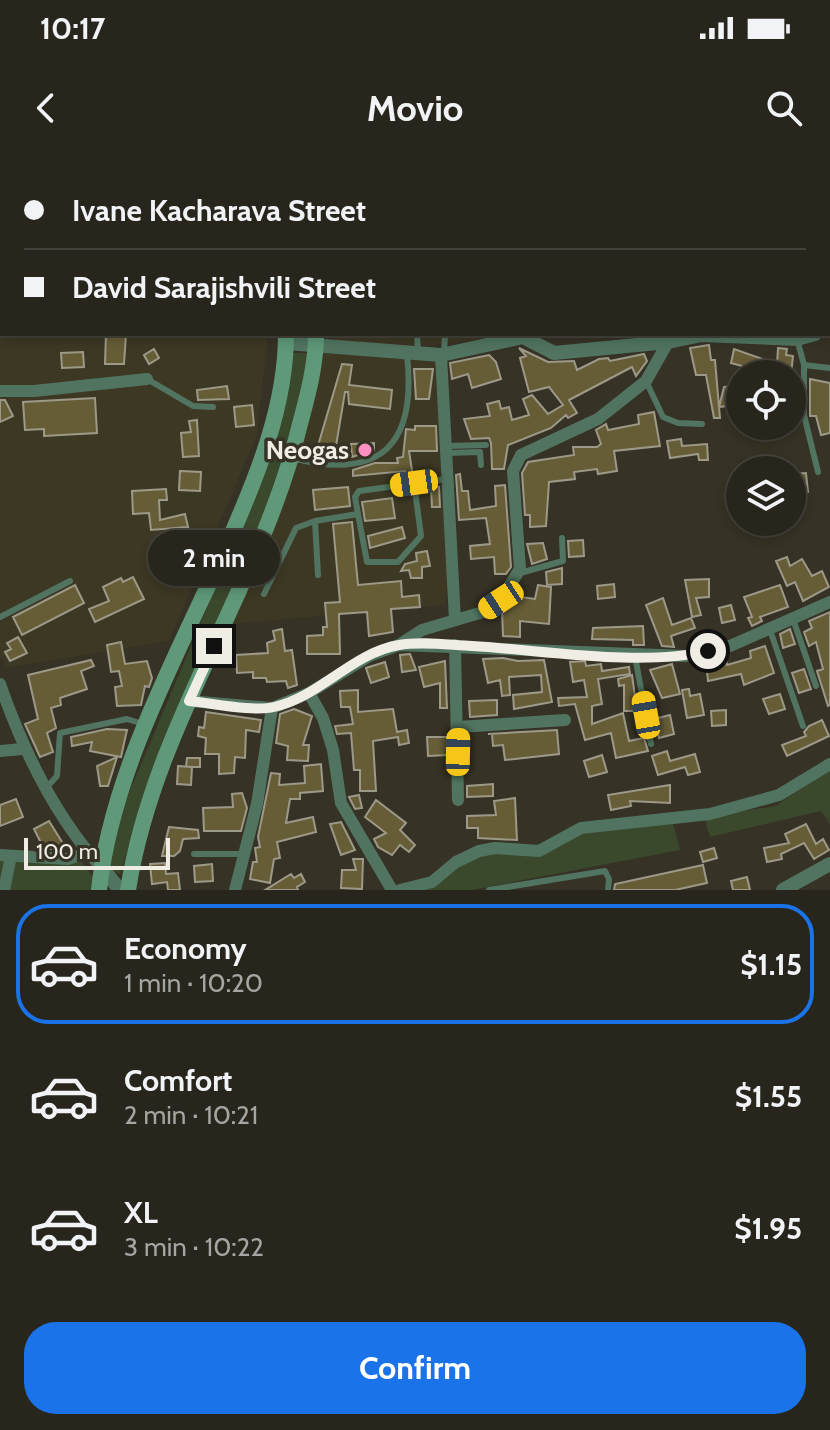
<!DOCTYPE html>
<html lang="en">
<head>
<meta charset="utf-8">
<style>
  :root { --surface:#28261c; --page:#343229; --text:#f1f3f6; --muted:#a5a5a3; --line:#44433b; --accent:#1a73e8 }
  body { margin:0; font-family:Cabin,sans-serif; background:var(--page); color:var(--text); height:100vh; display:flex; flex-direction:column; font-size:30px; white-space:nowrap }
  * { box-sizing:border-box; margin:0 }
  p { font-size:26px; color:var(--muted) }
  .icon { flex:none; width:44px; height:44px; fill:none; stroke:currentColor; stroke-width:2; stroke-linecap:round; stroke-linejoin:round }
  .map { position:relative; height:730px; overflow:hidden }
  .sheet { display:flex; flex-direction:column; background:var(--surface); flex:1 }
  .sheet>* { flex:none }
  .hud { position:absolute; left:0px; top:0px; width:830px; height:176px; box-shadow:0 4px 12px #0003,0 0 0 2px var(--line); display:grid; align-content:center; height:176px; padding:0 24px; background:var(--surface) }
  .tools { position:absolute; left:726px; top:200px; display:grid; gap:16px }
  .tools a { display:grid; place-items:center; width:80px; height:80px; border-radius:50%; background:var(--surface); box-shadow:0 4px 12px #0003,0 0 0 2px var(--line); font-size:40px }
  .scale { position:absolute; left:24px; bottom:20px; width:146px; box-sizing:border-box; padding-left:8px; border:4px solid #efede4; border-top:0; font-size:22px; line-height:28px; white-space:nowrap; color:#efede4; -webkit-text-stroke:6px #363225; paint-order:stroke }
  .end { position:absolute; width:36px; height:36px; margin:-18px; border:10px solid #efede4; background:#111; box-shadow:0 0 0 4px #111 }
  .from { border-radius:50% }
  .bubble { position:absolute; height:56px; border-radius:28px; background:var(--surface); box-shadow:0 4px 12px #0003,0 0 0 2px var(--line); font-size:26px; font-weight:700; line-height:56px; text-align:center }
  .car { position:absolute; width:24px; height:48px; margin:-24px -12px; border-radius:10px; box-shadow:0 0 6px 2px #0007; background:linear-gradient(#f5c518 24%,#345 0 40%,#f5c518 0 76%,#345 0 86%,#f5c518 0) }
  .hud b { display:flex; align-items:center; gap:28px; height:76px; font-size:30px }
  .hud b+b { border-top:2px solid var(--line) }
  .hud i { width:20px; height:20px; background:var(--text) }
  ul { padding:14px 0 0; list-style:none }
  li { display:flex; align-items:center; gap:24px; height:120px; margin:0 16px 12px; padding:0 8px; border:4px solid transparent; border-radius:32px }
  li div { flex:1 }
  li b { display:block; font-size:30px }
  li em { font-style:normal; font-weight:700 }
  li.active { border-color:var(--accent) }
  li>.icon { width:72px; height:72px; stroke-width:1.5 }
  .primary-button { display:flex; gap:16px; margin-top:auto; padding:16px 24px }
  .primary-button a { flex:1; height:92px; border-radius:32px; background:var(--accent); color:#fff; font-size:32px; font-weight:700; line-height:92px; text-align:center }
  .status { display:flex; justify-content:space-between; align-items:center; height:56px; padding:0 40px; background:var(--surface); direction:ltr }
  .status svg { height:22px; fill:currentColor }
  header { display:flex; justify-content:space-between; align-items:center; height:104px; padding:0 24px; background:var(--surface); font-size:36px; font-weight:700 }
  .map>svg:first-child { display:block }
  .built { fill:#3d3824 }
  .green { fill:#3a482c }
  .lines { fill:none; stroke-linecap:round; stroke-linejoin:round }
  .river { stroke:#475e7c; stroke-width:18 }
  .building { fill:#665d37; stroke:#9d9989; stroke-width:2 }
  .service { stroke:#517460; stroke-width:6 }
  .minor { stroke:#517460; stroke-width:12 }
  .tertiary { stroke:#517460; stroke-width:14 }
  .secondary { stroke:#5f9979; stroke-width:16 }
  .route { stroke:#efede4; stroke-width:10 }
  .poi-dot { fill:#fd8fc1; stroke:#363225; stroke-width:3 }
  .labels { text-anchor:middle; stroke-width:7; stroke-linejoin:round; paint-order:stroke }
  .poi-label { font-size:26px; font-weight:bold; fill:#efede4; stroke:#363225; text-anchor:end }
</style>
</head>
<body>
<div class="status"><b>10:17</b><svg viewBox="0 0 49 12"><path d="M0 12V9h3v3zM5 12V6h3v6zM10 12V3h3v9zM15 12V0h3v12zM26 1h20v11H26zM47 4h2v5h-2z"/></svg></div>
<header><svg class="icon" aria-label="back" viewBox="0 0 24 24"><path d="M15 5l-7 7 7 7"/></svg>Movio<svg class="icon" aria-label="search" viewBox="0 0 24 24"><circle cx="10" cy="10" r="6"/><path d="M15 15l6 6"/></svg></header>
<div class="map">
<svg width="830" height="730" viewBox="0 0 830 730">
  <rect width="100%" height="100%" fill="#363225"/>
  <path class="built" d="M0 112 2 174H268L257 275 169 481 6 508 0 494Z
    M334 174H475L476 180 431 185 334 183Z
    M319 193 437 200 449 421 445 445 231 464Z"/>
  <path class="green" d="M293 193H308L296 263 280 319 143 639 120 714 108 709 118 659 262 318Z
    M830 608V664L821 651 710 677 704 657 776 646Z
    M673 663 680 690 472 730H418L458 703 491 694 542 693 583 674Z
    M0 699 80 700 94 718V730H0Z"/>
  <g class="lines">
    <path class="river" d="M680 2 685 0
      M0 106H2"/>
  </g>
  <path class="building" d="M106 174H126L124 204H105Z
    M709 185 711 200H715L719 247 724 227 734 226 737 245 719 247 720 258H714L706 215H696L690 188Z
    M519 188 548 202 574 201 577 210 599 199 608 198 610 201 644 194 647 201 636 216 632 207 569 240 577 253 568 258 566 255 551 268 508 285 504 309H492L491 283 489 278 471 279 464 259 490 256 487 244 499 241 501 249 509 247 512 260 529 255 523 239 532 235 548 254 563 245 549 227 529 232 520 198 526 196Z
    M778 188 787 189 786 195 793 196 791 214H752L753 209 731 203 734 189 777 204Z
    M154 189 159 198 149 204 144 195Z
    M83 192 84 207 62 208 61 193Z
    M489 195 496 202 501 219 472 228 468 214 452 219 450 203Z
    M342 204 352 205 349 225 392 230 390 249 349 244 348 232H345L334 298 315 296Z
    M414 209H433L429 239H416Z
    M810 219 830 223V273L821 275 816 256H810Z
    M227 226 229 239 198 240 197 230Z
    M95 238 97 273 44 276V269L25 270 23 242Z
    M0 240H5L13 256 0 262Z
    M252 245 254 265 236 267 234 247Z
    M654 252 660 286 614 291 617 311 598 314 597 309 574 312 575 319 549 322 546 366 530 367V355H525L522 313 528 302 574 295 573 287H597L601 284 596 270 606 264 608 270 639 264 638 255Z
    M197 260 199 296 183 297 181 273 191 272 189 261Z
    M415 266H436L437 291H409L413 317 406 318 405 311 353 316V310L375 303H398L397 298 403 297 406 269 415 270Z
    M681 279 682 286 707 284 708 300H699L698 294 670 298 667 281Z
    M374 283V290L352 297 351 284Z
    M180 311 201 312 200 331 179 330Z
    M806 313 808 332 794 334 793 314Z
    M460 314 462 331H468L470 350 496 346 495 326 505 325 511 407 506 414H495L494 397 471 399 470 386 490 384 486 358 459 360 456 315Z
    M348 327 350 346 315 350 313 330Z
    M439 327 440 347H432L431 328Z
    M166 329 167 340H159L160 360 185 354 188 367 151 370 149 353 133 354 132 331Z
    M392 338 395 358 365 361 362 342Z
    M352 362 358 425 401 421 402 437 419 435 420 447 391 449 393 472 369 476 367 452 339 454 340 494H307V476L323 475V467H327L325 443 340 442 333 364Z
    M402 367 405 378 370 388 368 376Z
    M583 380 584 396 569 397 568 381Z
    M543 383 547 399 532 404 527 384Z
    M427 391 430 406 422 407V418H411L409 410 401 411 405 404 417 401 416 393Z
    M787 397 790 406 802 399 812 416 822 411 829 427 803 441 795 422 787 426 776 401Z
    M562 408V424L547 425 546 412Z
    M133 417 144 439 95 462 89 449 109 441 103 427 121 418 123 422Z
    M709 419V437L696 438 701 455 692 457 685 420Z
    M614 424 615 437 598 439 597 426Z
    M75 425 84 443 22 475 13 457Z
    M538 425 551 427 549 464 520 461V477L503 476 502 450 514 436 535 439Z
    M780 425 788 447 760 457 762 461 752 466 748 458 752 457 744 437Z
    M663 438 672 465 691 458 695 468 671 476 674 487 662 486 646 445Z
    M731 445 735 460 722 463 719 448Z
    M830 452V545L828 546 817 511 823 509 816 482 809 486 804 472 812 468 809 461Z
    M643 466 644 485H633V480L592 479 593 468Z
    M282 469 285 491 292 490 297 525 288 528 286 521 267 522 266 518H253V512L237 513 236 495 268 493 267 483 275 480 273 471Z
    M790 469 795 484 783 488 780 474Z
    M18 477 27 493 10 501 5 492 11 489 7 483Z
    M121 482 125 504 147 501 152 518 149 527 145 526 141 545 117 546 115 527 122 526 119 511 111 512 107 485Z
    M765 486 774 513 744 525 741 514 708 521 706 501 726 499 727 505 751 498 750 491Z
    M410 494 416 510 402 512 400 495Z
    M503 498 518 501 544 500 552 542 514 549 513 535 542 532 541 515 509 517 510 535 502 536 500 520 488 523 483 499Z
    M91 500 94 506 81 511 87 529 60 538 61 545 51 548 56 568 47 573 53 592 40 597 25 564 38 559 28 515Z
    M445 501 447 548H440V523L424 527 419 507Z
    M585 501 586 506 601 504 602 511 629 507 630 514 598 519 602 544 592 546V564L623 553 629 581 644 578 648 591 616 598 611 573 585 580 575 544 559 546 558 538 587 537 584 520 573 522 570 502Z
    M385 502 389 517 371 523 366 508Z
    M672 504 680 534 662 538 650 510Z
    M804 509 811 529 799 533 792 513Z
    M632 515 637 551H624V525L619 526 618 519Z
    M689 529 690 536 700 534 704 555 687 558 682 530Z
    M358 530V552L393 549 397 572 407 570 409 583 399 585 398 577 373 581 376 631H360V610H354L351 573 337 574 335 566 353 564 350 547H341L340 531Z
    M780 534 785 549 769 554 763 539Z
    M497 540V555L470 557 469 541Z
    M294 549 312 556 303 585H309L308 601 287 600 288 586 276 583 280 554Z
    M726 550V565L712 566 711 551Z
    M206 552 261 560 259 572 246 570 245 598 235 597 234 613 219 614V594H205L206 578 198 576 199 567 204 568Z
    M670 555 674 574 659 578 654 559Z
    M822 560 829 576 787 596 782 585 806 576 804 572 809 566Z
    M107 569 127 570 121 597 90 591 92 582 72 586 71 577Z
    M557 570 559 594 505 600 503 585 493 586 492 574H488Z
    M427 577H448V595L428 596Z
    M667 591 670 601 695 594 700 612 688 615 685 607 658 615 652 596Z
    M602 595 607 612 589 617 584 601Z
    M117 597 108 626H100L97 606Z
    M187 598H200V607H186Z
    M321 604 323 631 300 633V639H290L286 663 313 657 316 672 277 682 280 698 274 699 270 723 250 719 253 702H257L255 688 260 687 258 677 271 613 280 614 279 625 305 623 304 606Z
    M178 606 192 607 191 625 177 624Z
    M493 624V636L467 637V626Z
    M670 625V643L630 641 631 646 611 650 608 635Z
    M242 633 247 648 241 671H204L203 648 233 647 232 634Z
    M359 635 362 648 355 649 349 637Z
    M515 638 517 680 478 678V668H467V656L496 655 494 641Z
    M16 639 23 657 0 666V645Z
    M376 640 406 663 400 670 415 685 409 692 400 685 392 695 378 687 374 679 386 673 365 657Z
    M49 661 64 685 56 689H44L34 669Z
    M341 662 355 690 341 695 330 664Z
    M806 664 816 684 823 679 829 690 814 699 804 683 781 694 782 699 767 702 764 688 789 683 785 674Z
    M169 667 198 670 199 678 183 679 180 691 174 696H162Z
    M714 688 717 698 703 702 700 692Z
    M353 699H363L362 729 341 728 342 710H356Z
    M165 703 166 714 178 713 180 730H168L167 722 152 724 150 704Z
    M212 704 213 721 195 722 194 706Z
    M703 705 707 723 675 730H614L615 724Z
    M291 714 294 718 301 714 305 722 297 727 298 730H265Z
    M747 717 750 730H733L731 721Z"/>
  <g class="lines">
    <path class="service" d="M828 70 830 66
      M417 174 418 194
      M797 179 804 205 830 208
      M444 194 445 174
      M804 205V255L818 312
      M147 219 193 246 213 247
      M646 221 663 257 678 263 702 264
      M446 286 486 285
      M446 293 480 292 481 305
      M292 298C381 321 417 285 407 195
      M358 354 367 402H398L421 376 414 323
      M520 413 563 401 562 378
      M318 415 315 361 358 354 355 337 359 331 447 319
      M264 434 296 368 315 361
      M0 457 70 421
      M793 459 816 526
      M770 470 803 566
      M635 496 651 584
      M46 628 57 616 60 573 127 559 143 564
      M194 694H243
      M489 730 605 711 609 719 608 730"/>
    <path class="minor" d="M139 2 143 0
      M461 2 466 0
      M0 13 2 12
      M828 20 830 19
      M0 66 2 67
      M828 97 830 102
      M441 195 455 460
      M0 231H34L147 219
      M399 485 422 470 483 452 501 440 520 409 513 311 521 295 598 259 646 221 668 182
      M455 485 458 640
      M0 524C23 590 54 656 102 708
      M309 533 323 558 333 590 341 643 392 730
      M189 541 272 548 309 533 371 495 399 485 686 496 730 486 830 442
      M459 567 565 560
      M0 591 23 589
      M0 695 68 699 88 692
      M4 730 11 696
      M235 730 257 644 272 548
      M400 730 432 722 456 702 479 691 495 688 539 691 581 668 710 654 779 635 830 604"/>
    <path class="tertiary" d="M828 170H830
      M286 183 441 195 523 177 554 193 668 182 702 175 797 179 815 174
      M102 708 120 730
      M783 730 830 704"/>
    <path class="secondary" d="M286 0V2
      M319 0V2
      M99 730C112 609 181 489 230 378 258 314 286 245 286 174
      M128 730C154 564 261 426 300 264 308 234 316 205 316 174"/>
  </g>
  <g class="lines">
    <path class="route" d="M214 486 189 541C212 543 253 552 274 547 320 537 352 493 399 485 421 481 449 485 472 486 543 490 640 507 708 491"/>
  </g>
  <circle class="poi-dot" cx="365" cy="290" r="8"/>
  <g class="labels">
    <g class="poi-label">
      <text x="349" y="299">Neogas</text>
    </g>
  </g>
</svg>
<div class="tools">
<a><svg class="icon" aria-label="locate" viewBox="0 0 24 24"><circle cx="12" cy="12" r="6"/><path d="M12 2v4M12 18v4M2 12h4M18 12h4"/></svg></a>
<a><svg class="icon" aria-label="layers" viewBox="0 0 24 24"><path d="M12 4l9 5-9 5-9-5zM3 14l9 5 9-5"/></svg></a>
</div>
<div class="scale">100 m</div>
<i class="end from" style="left:708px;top:491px"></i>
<i class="end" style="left:214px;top:486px"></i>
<div class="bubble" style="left:148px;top:370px;width:132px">2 min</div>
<i class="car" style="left:414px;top:323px;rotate:262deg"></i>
<i class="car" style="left:501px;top:440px;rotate:237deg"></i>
<i class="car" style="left:646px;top:555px;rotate:350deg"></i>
<i class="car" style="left:458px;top:592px;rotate:1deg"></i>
<div class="hud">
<b><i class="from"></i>Ivane Kacharava Street</b>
<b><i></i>David Sarajishvili Street</b>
</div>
</div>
<section class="sheet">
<ul>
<li class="active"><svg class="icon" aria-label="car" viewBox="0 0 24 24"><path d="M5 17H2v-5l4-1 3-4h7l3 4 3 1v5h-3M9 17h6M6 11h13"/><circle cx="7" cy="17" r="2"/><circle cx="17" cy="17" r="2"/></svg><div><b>Economy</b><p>1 min · 10:20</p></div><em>$1.15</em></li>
<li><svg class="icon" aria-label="car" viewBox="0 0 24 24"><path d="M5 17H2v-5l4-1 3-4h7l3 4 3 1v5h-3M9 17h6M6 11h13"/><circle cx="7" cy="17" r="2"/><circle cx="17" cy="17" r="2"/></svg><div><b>Comfort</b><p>2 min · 10:21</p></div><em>$1.55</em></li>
<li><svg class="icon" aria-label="car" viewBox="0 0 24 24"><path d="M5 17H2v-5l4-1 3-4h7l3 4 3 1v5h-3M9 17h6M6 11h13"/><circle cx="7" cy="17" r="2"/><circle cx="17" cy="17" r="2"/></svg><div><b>XL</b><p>3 min · 10:22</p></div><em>$1.95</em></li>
</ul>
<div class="primary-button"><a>Confirm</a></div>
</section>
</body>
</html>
